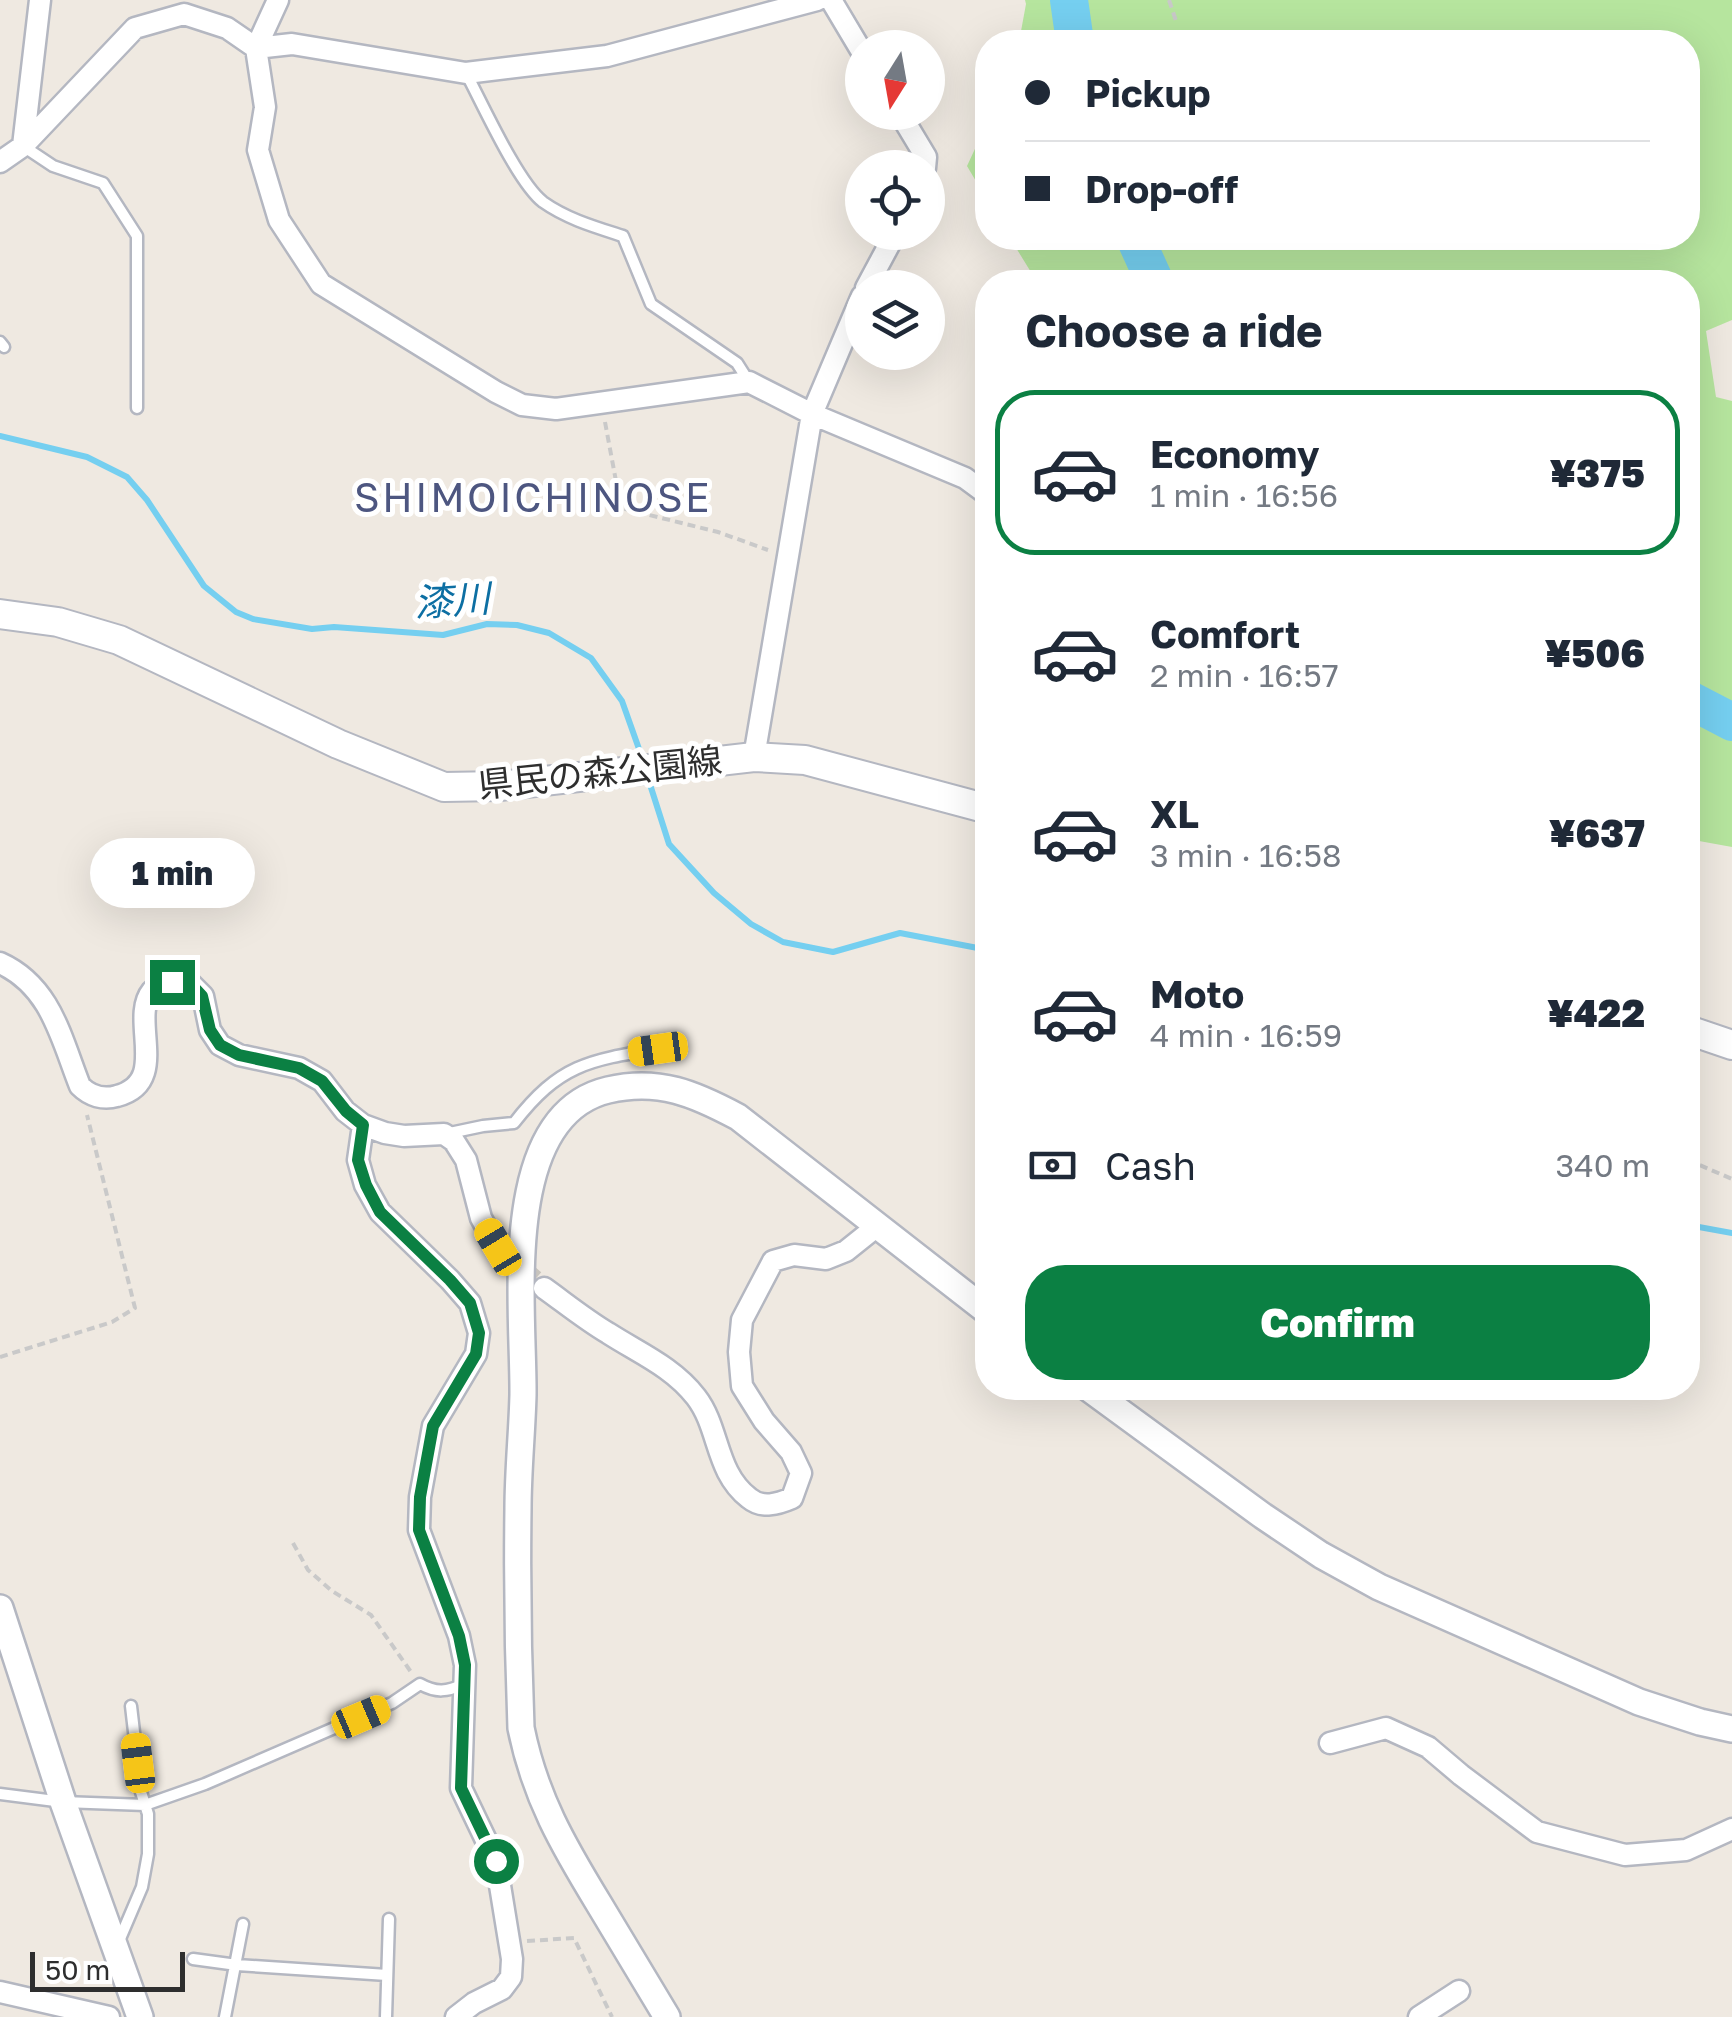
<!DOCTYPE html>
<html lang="en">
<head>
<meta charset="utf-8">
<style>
  :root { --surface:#fff; --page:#f6f6f7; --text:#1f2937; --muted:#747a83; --line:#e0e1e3; --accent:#0b8043 }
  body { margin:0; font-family:"Golos Text","Noto Sans JP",sans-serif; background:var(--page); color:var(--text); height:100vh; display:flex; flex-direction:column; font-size:38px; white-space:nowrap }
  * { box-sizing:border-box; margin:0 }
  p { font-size:32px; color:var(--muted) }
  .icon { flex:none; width:55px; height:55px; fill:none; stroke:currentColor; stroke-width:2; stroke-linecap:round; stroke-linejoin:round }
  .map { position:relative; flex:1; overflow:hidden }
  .details { position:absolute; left:975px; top:270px; width:725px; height:1130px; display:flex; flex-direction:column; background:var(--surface); border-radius:40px; box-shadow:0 10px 40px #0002 }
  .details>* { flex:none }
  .banner { position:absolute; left:975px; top:30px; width:725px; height:220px; border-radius:40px; box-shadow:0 10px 40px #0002; display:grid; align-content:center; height:220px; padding:0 50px; background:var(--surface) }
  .needle { width:65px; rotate:191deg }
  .controls { position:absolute; left:845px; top:30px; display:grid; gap:20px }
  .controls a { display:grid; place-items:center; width:100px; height:100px; border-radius:50%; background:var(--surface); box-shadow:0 10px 40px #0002; font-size:50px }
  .scale { position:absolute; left:30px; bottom:25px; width:155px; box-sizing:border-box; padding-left:10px; border:5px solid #2e2e2e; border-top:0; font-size:28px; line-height:35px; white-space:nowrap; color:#2e2e2e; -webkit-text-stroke:8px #fff; paint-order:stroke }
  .end { position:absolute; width:45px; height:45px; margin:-22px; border:12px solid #0b8043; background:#fff; box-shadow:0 0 0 5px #fff }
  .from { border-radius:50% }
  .bubble { position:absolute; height:70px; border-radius:35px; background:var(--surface); box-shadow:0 10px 40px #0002; font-size:32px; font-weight:800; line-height:70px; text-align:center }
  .car { position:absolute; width:30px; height:60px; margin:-30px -15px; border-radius:12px; box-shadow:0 0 8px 2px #0007; background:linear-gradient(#f5c518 24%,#345 0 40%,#f5c518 0 76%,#345 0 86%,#f5c518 0) }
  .banner b { display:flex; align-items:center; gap:35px; height:95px; font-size:38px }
  .banner b+b { border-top:2px solid var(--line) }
  .banner i { width:25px; height:25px; background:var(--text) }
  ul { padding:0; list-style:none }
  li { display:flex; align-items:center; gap:30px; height:165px; margin:0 20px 15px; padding:0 30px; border:5px solid transparent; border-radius:40px }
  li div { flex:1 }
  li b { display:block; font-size:38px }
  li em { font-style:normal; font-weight:800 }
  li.current { border-color:var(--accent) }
  li>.icon { width:90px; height:90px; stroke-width:1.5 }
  h2 { padding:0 50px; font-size:45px; line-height:120px }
  .pay { display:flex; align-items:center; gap:25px; height:110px; padding:0 50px; font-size:38px }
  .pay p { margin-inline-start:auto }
  .action { display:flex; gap:20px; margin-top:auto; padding:20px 50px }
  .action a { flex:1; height:115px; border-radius:40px; background:var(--accent); color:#fff; font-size:40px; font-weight:800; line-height:115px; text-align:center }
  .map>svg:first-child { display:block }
  .green { fill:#b6e59e }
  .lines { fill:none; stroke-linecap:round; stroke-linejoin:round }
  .stream { stroke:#75cff0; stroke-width:6 }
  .river { stroke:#75cff0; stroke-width:38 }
  .minor-tunnel { stroke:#c8c4bd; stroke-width:20; stroke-dasharray:20 10; stroke-linecap:butt }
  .service-casing { stroke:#b4b7c1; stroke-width:15 }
  .minor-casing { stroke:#b4b7c1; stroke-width:25 }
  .tertiary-casing { stroke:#b4b7c1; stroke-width:30 }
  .secondary-casing { stroke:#b4b7c1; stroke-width:32 }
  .path { stroke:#c9c9c9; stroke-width:4; stroke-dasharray:8 5; stroke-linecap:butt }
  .service { stroke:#fff; stroke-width:10 }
  .minor { stroke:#fff; stroke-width:20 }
  .tertiary { stroke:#fff; stroke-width:25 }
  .secondary { stroke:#fff; stroke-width:28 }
  .route { stroke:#0b8043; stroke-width:12 }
  .labels { text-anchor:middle; stroke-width:10; stroke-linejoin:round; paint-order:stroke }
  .street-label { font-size:35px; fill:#2e2e2e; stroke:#fff }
  .water-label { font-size:38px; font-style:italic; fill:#0d6fa3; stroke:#fff }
  .quarter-label { font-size:40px; letter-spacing:2.5px; fill:#4d5680; stroke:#fff }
</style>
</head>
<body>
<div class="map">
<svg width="1732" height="2017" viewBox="0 0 1732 2017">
  <rect width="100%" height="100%" fill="#efe9e1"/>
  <path class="green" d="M1025 0H1732V320L1706 331 1716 397 1732 401V847L1688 839V282H1037L1010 238H1688V42H1019L1026 4Z
    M987 123V200L967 166Z"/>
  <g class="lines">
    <path class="stream" d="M0 436 87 457 127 477 147 500 204 586 236 612 253 619 312 629 334 627 443 635 487 624 517 625 549 633 591 658 622 701 644 763
      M647 775 669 844 714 893 751 924 783 942 833 952 900 933 988 950
      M1688 1225 1732 1233"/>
    <path class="river" d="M1069 0 1075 42
      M1135 238 1155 282
      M1688 699 1732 722"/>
    <path class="minor-tunnel" d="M497 1247 544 1288"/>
    <defs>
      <path id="service" d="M466 73C483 105 518 183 543 202 567 219 595 227 623 236L651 304 737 363 749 382
        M23 146 53 166 103 183 137 236V408
        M0 342 4 347
        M445 1134 483 1126 514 1123C559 1065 588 1060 658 1049
        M0 1794 63 1802 145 1805 205 1784 392 1703 420 1684C436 1693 447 1692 464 1684
        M119 1941 142 1887 148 1854V1814L141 1792 131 1706
        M193 1959 237 1965 387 1975
        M225 2017 243 1924
        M386 2017 389 1919"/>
      <path id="minor" d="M278 0 256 48 292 44 466 73 607 56 817 0
        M831 0 862 52
        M899 112 926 157 925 168
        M23 146 40 0
        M0 162 23 146 135 28 184 14 227 28 256 48 265 107 258 150 279 220 321 284 496 392 522 405 556 409 749 382 812 414 965 478 988 495
        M866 288 896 232
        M754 757 812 414 862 296
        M0 963C51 986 61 1038 80 1086 90 1096 103 1100 117 1096 171 1082 129 1019 152 991 161 981 176 982 189 982L203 996 210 1030 220 1045 239 1055 299 1068 322 1081 345 1111 363 1125 385 1133 404 1136 444 1134 454 1141 466 1160 481 1218 497 1247
        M363 1125 358 1160 365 1185 380 1212 450 1280 470 1303 479 1333 476 1354 433 1426 420 1497 419 1530 459 1636 465 1665 461 1788 496 1861 512 1959 511 1977 502 1989 474 2003 456 2017
        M544 1288C565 1303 586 1320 608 1333 639 1353 673 1367 696 1397 720 1428 715 1472 749 1498 762 1509 778 1504 792 1498L801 1473 791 1452 764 1421 742 1386 739 1352 742 1320 773 1261 794 1255 826 1259 846 1251 876 1227
        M1330 1743 1386 1728 1428 1747 1461 1775 1537 1832 1625 1855 1686 1850 1732 1829
        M0 1992 109 2017
        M1419 2017 1459 1991"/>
      <path id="tertiary" d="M1088 1388 1263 1516 1321 1555 1379 1587 1639 1702 1700 1722 1732 1729
        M0 1608 63 1802 140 2017
        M667 2017C644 1979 622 1942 599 1904 563 1845 535 1797 521 1728 518 1655 517 1582 518 1509 518 1471 522 1433 523 1395 524 1310 498 1116 608 1090 659 1078 695 1094 738 1117L988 1312"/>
      <path id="secondary" d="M0 614 58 622 119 640 338 744 444 787 500 786 754 757 805 760 988 809
        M1688 1030 1732 1045"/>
    </defs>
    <use href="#service" class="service-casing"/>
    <use href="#minor" class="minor-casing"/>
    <use href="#tertiary" class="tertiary-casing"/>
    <use href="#secondary" class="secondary-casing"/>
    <path class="path" d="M1169 0 1177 24
      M605 422 621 508 718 532 768 550
      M1688 1160 1732 1179
      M0 1357 112 1322 135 1308 87 1115
      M293 1543 308 1570 332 1591 371 1615 411 1672
      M527 1941 574 1938 612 2017"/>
    <use href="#service" class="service"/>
    <use href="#minor" class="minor"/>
    <use href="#tertiary" class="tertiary"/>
    <use href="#secondary" class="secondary"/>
  </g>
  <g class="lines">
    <path class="route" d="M172 982H189L202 996 210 1030 220 1045 239 1055 299 1068 322 1081 346 1111 363 1125 358 1160 366 1185 380 1212 450 1280 470 1303 479 1333 476 1354 433 1426 420 1497 419 1530 459 1636 465 1665 461 1788 496 1861"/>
  </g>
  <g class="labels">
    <g class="street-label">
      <text transform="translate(600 773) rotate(-6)" y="12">県民の森公園線</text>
    </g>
    <g class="water-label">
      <text transform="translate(452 601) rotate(-4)" y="13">漆川</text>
    </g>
    <g class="quarter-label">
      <text x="533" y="512">SHIMOICHINOSE</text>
    </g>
  </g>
</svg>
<div class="controls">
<a><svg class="needle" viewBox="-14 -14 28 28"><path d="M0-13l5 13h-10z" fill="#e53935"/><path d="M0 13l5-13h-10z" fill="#747a83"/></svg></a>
<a><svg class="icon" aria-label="locate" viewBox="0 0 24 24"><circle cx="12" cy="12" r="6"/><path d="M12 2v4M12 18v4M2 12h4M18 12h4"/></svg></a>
<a><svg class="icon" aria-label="layers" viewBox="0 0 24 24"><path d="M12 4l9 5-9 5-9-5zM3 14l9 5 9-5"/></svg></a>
</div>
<div class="scale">50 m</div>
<i class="end from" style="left:496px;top:1861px"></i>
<i class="end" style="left:172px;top:982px"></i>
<div class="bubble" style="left:90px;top:838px;width:165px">1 min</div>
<i class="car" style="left:658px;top:1049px;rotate:262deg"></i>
<i class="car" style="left:498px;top:1247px;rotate:329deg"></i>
<i class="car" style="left:361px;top:1717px;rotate:67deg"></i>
<i class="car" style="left:138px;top:1763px;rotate:353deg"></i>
<div class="banner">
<b><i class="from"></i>Pickup</b>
<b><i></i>Drop-off</b>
</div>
<section class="details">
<h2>Choose a ride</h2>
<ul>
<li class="current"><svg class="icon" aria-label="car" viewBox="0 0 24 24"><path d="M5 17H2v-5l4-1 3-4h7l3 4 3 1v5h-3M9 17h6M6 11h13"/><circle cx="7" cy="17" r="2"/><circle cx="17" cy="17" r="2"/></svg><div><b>Economy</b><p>1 min · 16:56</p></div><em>¥375</em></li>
<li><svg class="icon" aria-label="car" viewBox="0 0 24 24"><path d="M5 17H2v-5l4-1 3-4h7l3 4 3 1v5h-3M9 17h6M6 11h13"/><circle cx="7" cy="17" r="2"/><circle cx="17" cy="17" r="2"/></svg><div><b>Comfort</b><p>2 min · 16:57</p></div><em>¥506</em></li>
<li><svg class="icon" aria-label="car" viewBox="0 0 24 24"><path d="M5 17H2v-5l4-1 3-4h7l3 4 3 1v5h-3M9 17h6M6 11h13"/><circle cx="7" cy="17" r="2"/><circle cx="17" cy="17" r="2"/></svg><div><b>XL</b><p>3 min · 16:58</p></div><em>¥637</em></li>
<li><svg class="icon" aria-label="car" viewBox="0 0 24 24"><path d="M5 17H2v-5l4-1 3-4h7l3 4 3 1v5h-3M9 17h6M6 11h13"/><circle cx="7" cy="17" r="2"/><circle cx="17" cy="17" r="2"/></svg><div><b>Moto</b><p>4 min · 16:59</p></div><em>¥422</em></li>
</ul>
<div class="pay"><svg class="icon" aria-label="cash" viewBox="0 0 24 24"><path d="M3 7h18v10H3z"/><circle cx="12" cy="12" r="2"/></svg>Cash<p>340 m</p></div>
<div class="action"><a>Confirm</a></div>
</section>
</div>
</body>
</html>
